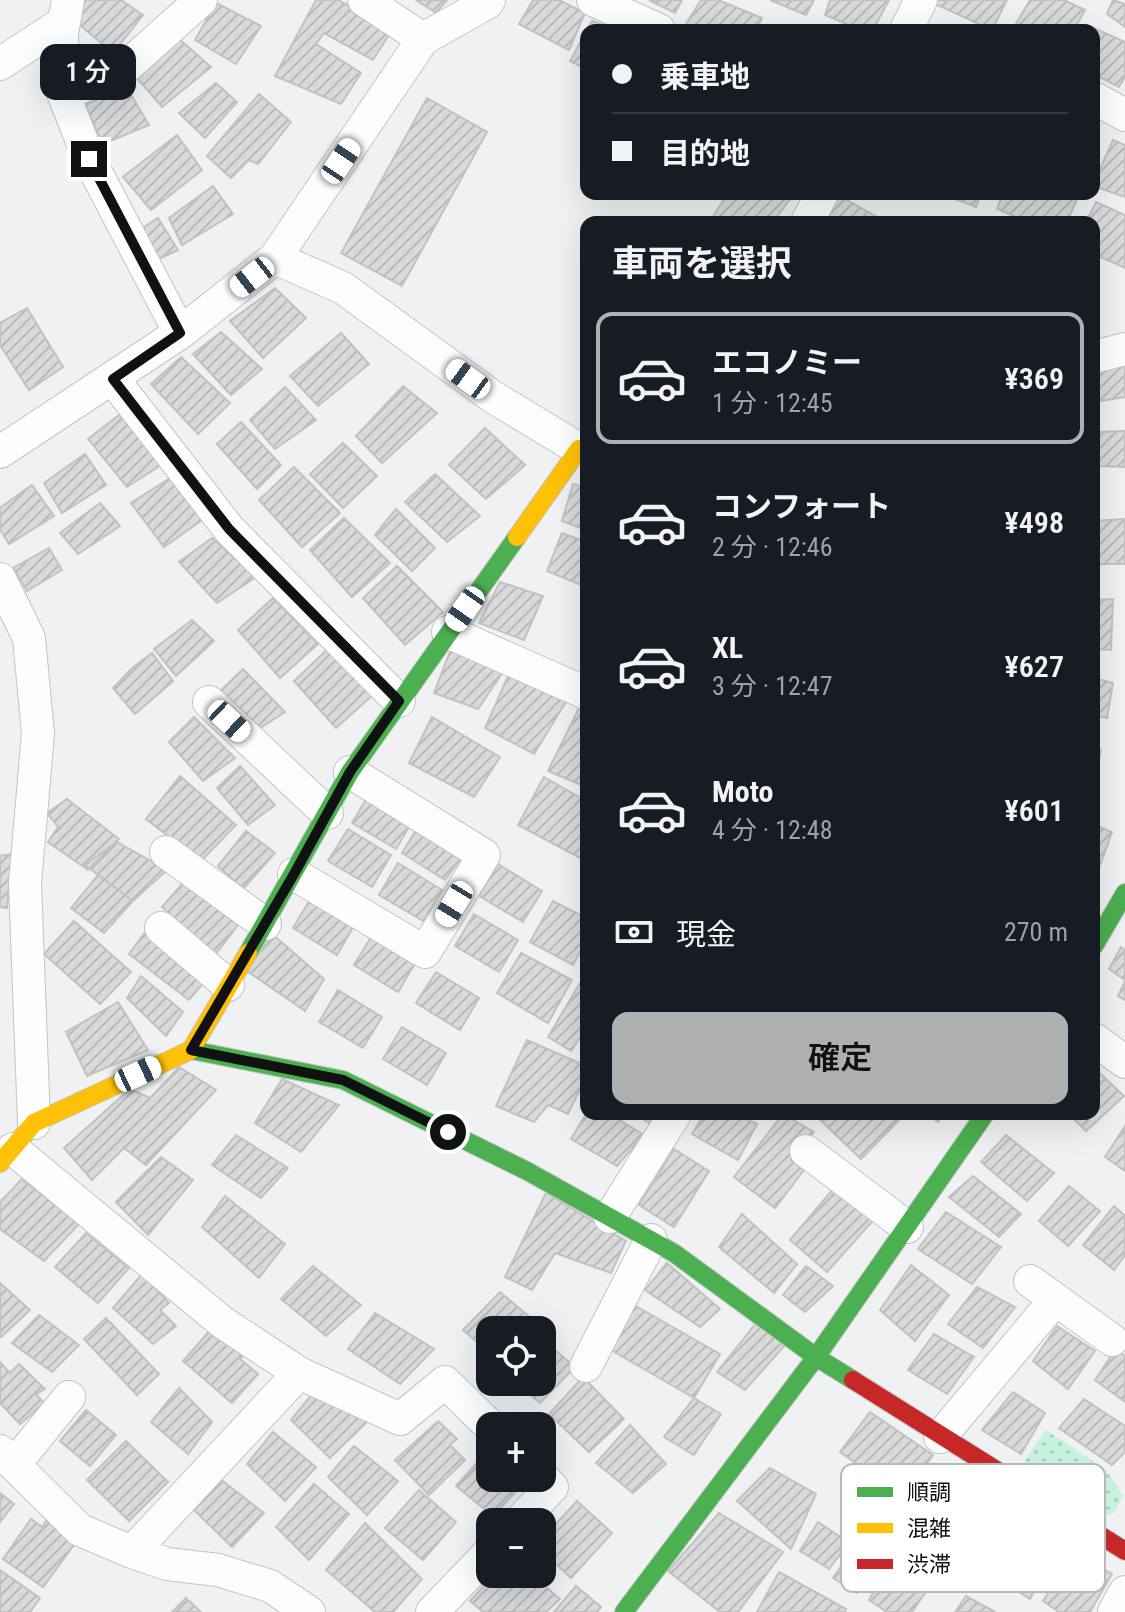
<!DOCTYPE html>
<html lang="ja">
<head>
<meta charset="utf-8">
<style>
  :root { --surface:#171b24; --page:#242831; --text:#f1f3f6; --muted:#9ea1a6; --line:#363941; --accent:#afb0b2 }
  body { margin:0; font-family:"Roboto Condensed","Noto Sans JP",sans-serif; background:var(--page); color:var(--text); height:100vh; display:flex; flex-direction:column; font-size:30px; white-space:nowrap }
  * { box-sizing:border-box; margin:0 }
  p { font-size:26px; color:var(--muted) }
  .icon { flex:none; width:44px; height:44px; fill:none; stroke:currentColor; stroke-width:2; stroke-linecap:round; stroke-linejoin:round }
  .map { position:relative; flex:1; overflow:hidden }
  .side { position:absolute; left:580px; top:216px; width:520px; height:904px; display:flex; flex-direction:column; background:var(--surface); border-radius:16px; box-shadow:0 8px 32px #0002 }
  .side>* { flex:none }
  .top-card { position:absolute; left:580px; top:24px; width:520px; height:176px; border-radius:16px; box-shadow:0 8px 32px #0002; display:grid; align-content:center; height:176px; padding:0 32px; background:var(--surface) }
  .fabs { position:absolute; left:476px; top:1316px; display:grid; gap:16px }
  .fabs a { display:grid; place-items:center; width:80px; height:80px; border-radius:16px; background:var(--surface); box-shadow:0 8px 32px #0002; font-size:40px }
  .end { position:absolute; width:36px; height:36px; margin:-18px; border:10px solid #101111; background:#fff; box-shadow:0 0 0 4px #fff }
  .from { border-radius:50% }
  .bubble { position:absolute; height:56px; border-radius:16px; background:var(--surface); box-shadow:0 8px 32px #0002; font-size:26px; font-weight:600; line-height:56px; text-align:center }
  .car { position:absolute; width:24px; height:48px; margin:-24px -12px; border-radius:10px; box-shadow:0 0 6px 2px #0007; background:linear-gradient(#fff 24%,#345 0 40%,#fff 0 76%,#345 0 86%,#fff 0) }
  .top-card b { display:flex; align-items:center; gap:28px; height:76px; font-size:30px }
  .top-card b+b { border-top:2px solid var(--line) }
  .top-card i { width:20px; height:20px; background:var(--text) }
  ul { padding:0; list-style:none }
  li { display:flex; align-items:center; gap:24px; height:132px; margin:0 16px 12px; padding:0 16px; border:4px solid transparent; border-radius:16px }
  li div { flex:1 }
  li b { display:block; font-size:30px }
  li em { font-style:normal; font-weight:600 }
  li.active { border-color:var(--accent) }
  li>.icon { width:72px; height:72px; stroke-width:1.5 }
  h2 { padding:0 32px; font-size:36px; line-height:96px }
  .pay { display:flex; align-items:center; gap:20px; height:88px; padding:0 32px; font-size:30px }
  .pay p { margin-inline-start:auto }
  .action { display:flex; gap:16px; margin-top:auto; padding:16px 32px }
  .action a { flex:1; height:92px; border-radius:16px; background:var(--accent); color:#111; font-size:32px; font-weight:600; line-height:92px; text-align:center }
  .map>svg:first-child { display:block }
  .park { fill:url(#park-dots) }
  .building { fill:url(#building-hatch); stroke:#c1c2c2; stroke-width:2 }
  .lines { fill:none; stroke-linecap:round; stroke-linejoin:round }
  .street-casing { stroke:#c3c4c5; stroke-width:34 }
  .fast-casing { stroke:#c3c4c5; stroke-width:20 }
  .slow-casing { stroke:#c3c4c5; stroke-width:20 }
  .jam-casing { stroke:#c3c4c5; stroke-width:20 }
  .street { stroke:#fdfdfd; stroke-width:32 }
  .fast { stroke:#4caf50; stroke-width:18 }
  .slow { stroke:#ffc107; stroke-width:18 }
  .jam { stroke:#c62828; stroke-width:18 }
  .route { stroke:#101111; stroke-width:10 }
  .key { fill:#fff; stroke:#b7b8b8; stroke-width:2 }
  .key-label { font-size:22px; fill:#101111 }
</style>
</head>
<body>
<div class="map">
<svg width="1125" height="1612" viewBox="0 0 1125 1612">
  <defs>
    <pattern id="park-dots" width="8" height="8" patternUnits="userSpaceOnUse" patternTransform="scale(2)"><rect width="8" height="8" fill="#c5f2dc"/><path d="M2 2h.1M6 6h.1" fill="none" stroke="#a8cebc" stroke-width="1.8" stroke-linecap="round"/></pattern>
    <pattern id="building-hatch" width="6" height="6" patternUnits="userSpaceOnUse" patternTransform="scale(2)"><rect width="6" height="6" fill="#d9dada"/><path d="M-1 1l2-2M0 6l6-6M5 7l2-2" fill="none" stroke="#b9baba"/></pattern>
  </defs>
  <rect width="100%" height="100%" fill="#f0f1f2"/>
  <path class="park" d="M1046 1430 1106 1470 1123 1496 1113 1514 1093 1518 1019 1469Z"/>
  <path class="building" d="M86 0H121L143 15 113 53 74 20Z
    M316 0H338L392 30 373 60 324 33 316 44 361 73 341 104 275 76Z
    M416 0H447L436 13Z
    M533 0H559L585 13 569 50 519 24Z
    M649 0H682L675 13Z
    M701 0H718L762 18 756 30H691L684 27Z
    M770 0H814L806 15Z
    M830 0H889L873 30H860L825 15Z
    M934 0H1007L992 30 933 3Z
    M1030 0H1064L1085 10 1074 30H1020L1014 27Z
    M1113 0 1125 4V27L1107 14Z
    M216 3 261 26 236 64 195 40Z
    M592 21 617 30H587Z
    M1087 25 1125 42V77L1119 87 1094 74V30H1085Z
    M586 32V69L570 61Z
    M178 38 211 67 162 107 137 78Z
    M216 83 237 102 205 138 179 113Z
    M126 86 149 125 103 144 85 105Z
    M259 94 291 122 258 164 249 160 231 178 207 156Z
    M427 98 487 132 402 286 341 253Z
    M177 135 202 170 151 210 123 177Z
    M1113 140 1125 145V197L1094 186V182Z
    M213 186 233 214 182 245 169 218Z
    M727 194H794L773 222H722L713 217Z
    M942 194H981L976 207Z
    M1003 194H1073L1078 197 1067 222H1028L997 209Z
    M838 195 886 222H821Z
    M1096 202 1125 215V268L1094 254V222H1086Z
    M158 218 178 250 159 259 141 229Z
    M275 288 306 318 263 358 230 321Z
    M27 308 63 367 29 390 0 345V323Z
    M221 332 262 369 231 395 193 354Z
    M341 333 369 364 318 406 290 376Z
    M181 357 230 403 198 434 151 384Z
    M1125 362V397L1094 402V368Z
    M403 386 437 413 382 463 356 436Z
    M285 387 316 420 275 449 250 420Z
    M122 413 161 465 127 487 88 439Z
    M241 422 281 465 257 489 217 444Z
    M485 428 525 465 486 499 449 465Z
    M1125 431V467L1099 466V432Z
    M343 443 377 476 343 508 310 474Z
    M85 454 106 485 62 513 44 483Z
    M294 467 340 513 302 547 259 500Z
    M435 474 480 516 447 542 405 502Z
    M170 478 202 520 164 547 131 503Z
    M573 484 586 488V530L562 521Z
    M32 485 54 516 9 544 0 529V508Z
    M100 503 120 526 78 554 60 533Z
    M396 509 435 548 412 571 375 535Z
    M344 518 390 563 352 597 310 550Z
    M1125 519V564H1094V521Z
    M562 533 586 542V587L547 571Z
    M212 538 256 577 217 603 179 562Z
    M49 548 62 570 27 591 13 568Z
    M397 566 443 612 405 645 363 598Z
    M500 582 543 596 524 640 479 623Z
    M273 598 318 644 280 678 238 630Z
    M1113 599 1111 650 1094 649V600Z
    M192 620 214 641 176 676 154 649Z
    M329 648 374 694 336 728 294 681Z
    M451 649 505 669 478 709 434 693Z
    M152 653 173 681 135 714 113 688 131 669Z
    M243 669 285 712 254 732 217 694Z
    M508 676 567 700 534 754 485 728Z
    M1094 678 1113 683 1107 718 1094 715Z
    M579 708 586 711V787L548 771Z
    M194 717 235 758 203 781 169 742Z
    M432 717 500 757 474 797 409 763Z
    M1094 748 1101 750 1094 780Z
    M240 766 275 805 248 825 217 788Z
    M180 776 236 825 201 861 146 819Z
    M544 777 586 801V861L518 825Z
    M371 791 415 817 396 849 352 823Z
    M67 799 119 839 88 870 48 842 58 827 47 813Z
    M421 822 466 852 445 880 402 853Z
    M1094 825 1112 832 1095 879H1094Z
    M348 829 391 855 372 887 328 861Z
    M246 831 275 853 243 889 218 866Z
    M117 842 167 870 133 901 85 865Z
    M12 854 7 908 0 907V856Z
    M398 863 442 890 423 921 379 895Z
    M498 864 542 891 523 922 479 896Z
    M98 875 133 901 104 933 71 908Z
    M184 882 238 925 215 955 162 907Z
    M312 896 356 922 337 955 293 928Z
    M553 901 586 918V941L573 965 530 942Z
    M474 914 518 940 499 972 455 946Z
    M74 921 131 972 100 1004 44 954Z
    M146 931 205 981 189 1000 129 954Z
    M272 934 324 979 305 1011 247 971Z
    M373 934 417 960 398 992 354 965Z
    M1121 947 1125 950V980L1109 969Z
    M521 953 572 980 548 1023 497 993Z
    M436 972 479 998 460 1030 416 1003Z
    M586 973V1037L582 1035 571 1051 548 1037Z
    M141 976 183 1012 166 1036 127 998Z
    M1125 981V1000L1118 996Z
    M338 990 382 1017 363 1048 319 1022Z
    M118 1002 148 1050 87 1076 66 1032Z
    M402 1027 446 1053 427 1085 383 1059Z
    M527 1040 586 1066V1077L568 1114 548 1105 534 1122 496 1106Z
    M179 1067 216 1090 146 1165 124 1148 92 1180 64 1148 130 1089 150 1098Z
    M1094 1068 1124 1096 1086 1131 1069 1114H1094Z
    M282 1079 339 1105 301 1152 255 1123Z
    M586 1114H610L644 1135 617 1166 571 1139Z
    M635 1114H657L649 1123Z
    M704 1114H735L757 1124 738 1160 692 1134Z
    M783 1114 814 1132 791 1160 804 1170 775 1208 734 1177Z
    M814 1114H905L861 1159Z
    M928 1114H944L938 1122Z
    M1125 1126V1171L1105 1157Z
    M236 1135 288 1168 261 1198 212 1165Z
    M1006 1135 1054 1173 1027 1201 981 1162Z
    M674 1149 709 1171 674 1227 639 1205Z
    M161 1157 193 1180 148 1235 116 1202Z
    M973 1176 1021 1214 999 1237 949 1197Z
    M22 1179 79 1224 44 1261 0 1229V1202Z
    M1069 1186 1100 1211 1068 1246 1039 1221Z
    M834 1188 878 1215 827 1272 790 1240Z
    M546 1193 626 1241 611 1273 555 1253 532 1290 505 1277Z
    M225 1196 285 1244 259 1278 202 1227Z
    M1114 1206 1125 1216V1255L1114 1270 1083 1245Z
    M946 1212 1001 1247 972 1284 918 1249Z
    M742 1214 797 1264 774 1293 719 1247Z
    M86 1233 129 1268 98 1303 55 1267Z
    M667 1263 720 1309 700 1327 645 1290Z
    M911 1265 949 1295 915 1341 880 1310Z
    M313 1266 361 1305 326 1336 281 1299Z
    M806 1266 833 1286 805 1312 783 1295Z
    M142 1274 169 1303 160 1310 176 1326 153 1344 113 1308Z
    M0 1283 30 1310 1 1337 0 1336Z
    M977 1287 1015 1307 983 1348 948 1324Z
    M500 1292 538 1324 532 1330H490V1353L463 1330Z
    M634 1305 720 1354 694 1398 609 1349Z
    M375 1313 434 1349 400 1384 348 1349Z
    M39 1315 79 1345 52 1372 12 1343Z
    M106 1318 159 1374 137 1395 84 1339Z
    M756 1323 786 1344 745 1390 717 1372Z
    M1057 1326 1095 1351 1068 1389 1033 1361Z
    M213 1327 245 1354 240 1359 258 1374 232 1403 183 1361Z
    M934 1334 974 1357 947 1394 908 1370Z
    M542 1339 575 1367 540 1403 515 1382H542Z
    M1115 1350 1125 1356V1402L1095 1380Z
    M0 1362 10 1373 19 1364 45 1389 36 1394 44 1403 20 1424 0 1403Z
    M583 1377 624 1419 589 1452 549 1414Z
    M179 1388 212 1422 188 1454 151 1422Z
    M317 1388 368 1421 330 1458 291 1420Z
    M1013 1392 1045 1413 1021 1454 982 1430Z
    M694 1398 721 1414 694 1455 664 1437Z
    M1084 1399 1125 1426V1452L1112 1465 1059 1428Z
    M86 1410 116 1435 90 1466 60 1441Z
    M870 1412 933 1455 903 1496 840 1452Z
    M438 1421 457 1439 450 1445 465 1460 429 1495 395 1460Z
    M630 1425 666 1464 633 1493 596 1463Z
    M273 1432 316 1467 285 1501 247 1464Z
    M126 1441 168 1482 129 1521 87 1480Z
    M354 1446 398 1481 367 1515 328 1477Z
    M490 1448V1478H524L527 1480 493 1516 456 1486Z
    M770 1468 816 1494 791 1549 737 1501Z
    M219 1478 264 1513 232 1547 194 1510Z
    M314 1484 349 1514 309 1560 276 1527Z
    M419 1490 456 1522 423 1560 385 1528Z
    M0 1493 14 1504 0 1522Z
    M577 1501 612 1533 571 1578 542 1551V1539Z
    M719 1513 783 1552 738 1612H720L668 1571Z
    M49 1517 79 1538 43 1587 3 1559 31 1519 42 1527Z
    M818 1522 849 1543 829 1569 800 1551Z
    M365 1523 422 1579 393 1612H375L326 1570Z
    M1017 1530 1055 1551 1030 1599 989 1573Z
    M1073 1553 1112 1574 1090 1612H1059L1043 1601Z
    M849 1554 872 1565 857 1593 833 1578Z
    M894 1554 939 1573 912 1612H887L869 1600Z
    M0 1570 40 1598 30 1612H0Z
    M779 1572 846 1609 845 1612H757Z
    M495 1574H531L560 1599 546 1612H483L470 1601Z
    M576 1586 601 1607 597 1612H554Z
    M966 1596 995 1612H955Z
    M186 1598 201 1612H172Z"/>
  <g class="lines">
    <defs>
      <path id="street" d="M68 0 62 34 63 93 89 159 180 333
        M364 0 423 39
        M593 0 659 30
        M906 30 921 0
        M0 64 64 22
        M63 93 117 75 201 0
        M1094 98 1125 115
        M807 222 822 194
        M275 258 343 288 493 397 579 449
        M1094 357 1125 349
        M113 379 229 529 399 701
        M0 452 180 333 275 258 423 39 487 3 489 0
        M0 579 29 638 38 734 25 883 34 1123
        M448 632 586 693
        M209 702 327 813
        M166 852 265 924
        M294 874 425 952 484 855 350 772
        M161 928 228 985
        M1094 1039 1125 1062
        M13 1149 222 1322 299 1373 400 1419 445 1382 490 1426
        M806 1151 907 1227
        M610 1217 675 1114
        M1030 1281 1112 1340
        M586 1366 651 1240
        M940 1437 1055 1300
        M0 1451 80 1530 132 1552 167 1564 218 1570 270 1586 309 1612
        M14 1465 69 1397
        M519 1522 552 1487 542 1477
        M132 1552 299 1373
        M967 1574 1015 1483
        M432 1612 490 1552
        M1114 1612 1125 1592"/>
      <path id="fast" d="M1094 946 1125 893
        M248 953 350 772 517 537
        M191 1050 343 1080 527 1171 674 1253 816 1357 853 1380
        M624 1612 816 1357 985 1114"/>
      <path id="slow" d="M517 537 579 449 586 451
        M0 1163 34 1123 191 1050 248 953"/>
      <path id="jam" d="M853 1380 1125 1551"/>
    </defs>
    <use href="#street" class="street-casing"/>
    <use href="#fast" class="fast-casing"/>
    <use href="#slow" class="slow-casing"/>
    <use href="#jam" class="jam-casing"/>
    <use href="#street" class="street"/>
    <use href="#fast" class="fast"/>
    <use href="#slow" class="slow"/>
    <use href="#jam" class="jam"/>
  </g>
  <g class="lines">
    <path class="route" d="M89 159 180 333 113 379 229 529 399 701 350 772 294 874 191 1050 343 1080 448 1132"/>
  </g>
  <rect x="841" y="1464" width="264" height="128" rx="12" class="key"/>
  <rect x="857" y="1487" width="36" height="10" fill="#4caf50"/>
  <rect x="857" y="1523" width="36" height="10" fill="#ffc107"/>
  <rect x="857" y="1559" width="36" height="10" fill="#c62828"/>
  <g class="key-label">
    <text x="907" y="1500">順調</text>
    <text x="907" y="1536">混雑</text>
    <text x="907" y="1572">渋滞</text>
  </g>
</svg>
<div class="fabs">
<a><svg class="icon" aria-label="locate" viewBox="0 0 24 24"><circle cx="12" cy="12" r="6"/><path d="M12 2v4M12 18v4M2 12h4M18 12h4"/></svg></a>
<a>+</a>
<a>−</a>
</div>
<i class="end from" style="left:448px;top:1132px"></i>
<i class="end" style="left:89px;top:159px"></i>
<div class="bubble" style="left:40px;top:44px;width:96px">1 分</div>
<i class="car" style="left:341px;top:161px;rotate:34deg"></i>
<i class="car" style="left:252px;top:277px;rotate:232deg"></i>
<i class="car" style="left:468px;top:379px;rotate:306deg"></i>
<i class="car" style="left:465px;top:609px;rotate:215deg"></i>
<i class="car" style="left:229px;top:721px;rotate:133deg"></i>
<i class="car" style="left:454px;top:904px;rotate:211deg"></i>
<i class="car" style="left:138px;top:1074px;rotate:65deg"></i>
<div class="top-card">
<b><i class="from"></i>乗車地</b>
<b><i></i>目的地</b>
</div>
<section class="side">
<h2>車両を選択</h2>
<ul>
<li class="active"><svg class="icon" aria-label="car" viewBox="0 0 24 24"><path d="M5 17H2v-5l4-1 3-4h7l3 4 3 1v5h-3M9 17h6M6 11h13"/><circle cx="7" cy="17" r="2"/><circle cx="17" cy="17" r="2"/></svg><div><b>エコノミー</b><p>1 分 · 12:45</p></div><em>¥369</em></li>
<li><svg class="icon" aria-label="car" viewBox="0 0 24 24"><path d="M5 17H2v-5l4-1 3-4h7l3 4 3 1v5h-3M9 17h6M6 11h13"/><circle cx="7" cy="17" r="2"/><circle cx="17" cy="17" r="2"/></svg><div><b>コンフォート</b><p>2 分 · 12:46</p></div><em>¥498</em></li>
<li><svg class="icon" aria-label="car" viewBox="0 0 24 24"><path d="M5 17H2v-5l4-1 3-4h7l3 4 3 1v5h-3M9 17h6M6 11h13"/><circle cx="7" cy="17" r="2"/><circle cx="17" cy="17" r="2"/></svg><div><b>XL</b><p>3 分 · 12:47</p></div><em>¥627</em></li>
<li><svg class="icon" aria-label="car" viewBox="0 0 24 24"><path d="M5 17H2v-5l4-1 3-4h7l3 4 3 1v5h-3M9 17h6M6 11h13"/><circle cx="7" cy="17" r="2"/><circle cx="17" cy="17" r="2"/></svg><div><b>Moto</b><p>4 分 · 12:48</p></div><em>¥601</em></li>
</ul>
<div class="pay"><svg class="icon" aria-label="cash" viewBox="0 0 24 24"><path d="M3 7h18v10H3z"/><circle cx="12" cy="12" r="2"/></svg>現金<p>270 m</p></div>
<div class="action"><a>確定</a></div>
</section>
</div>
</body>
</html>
